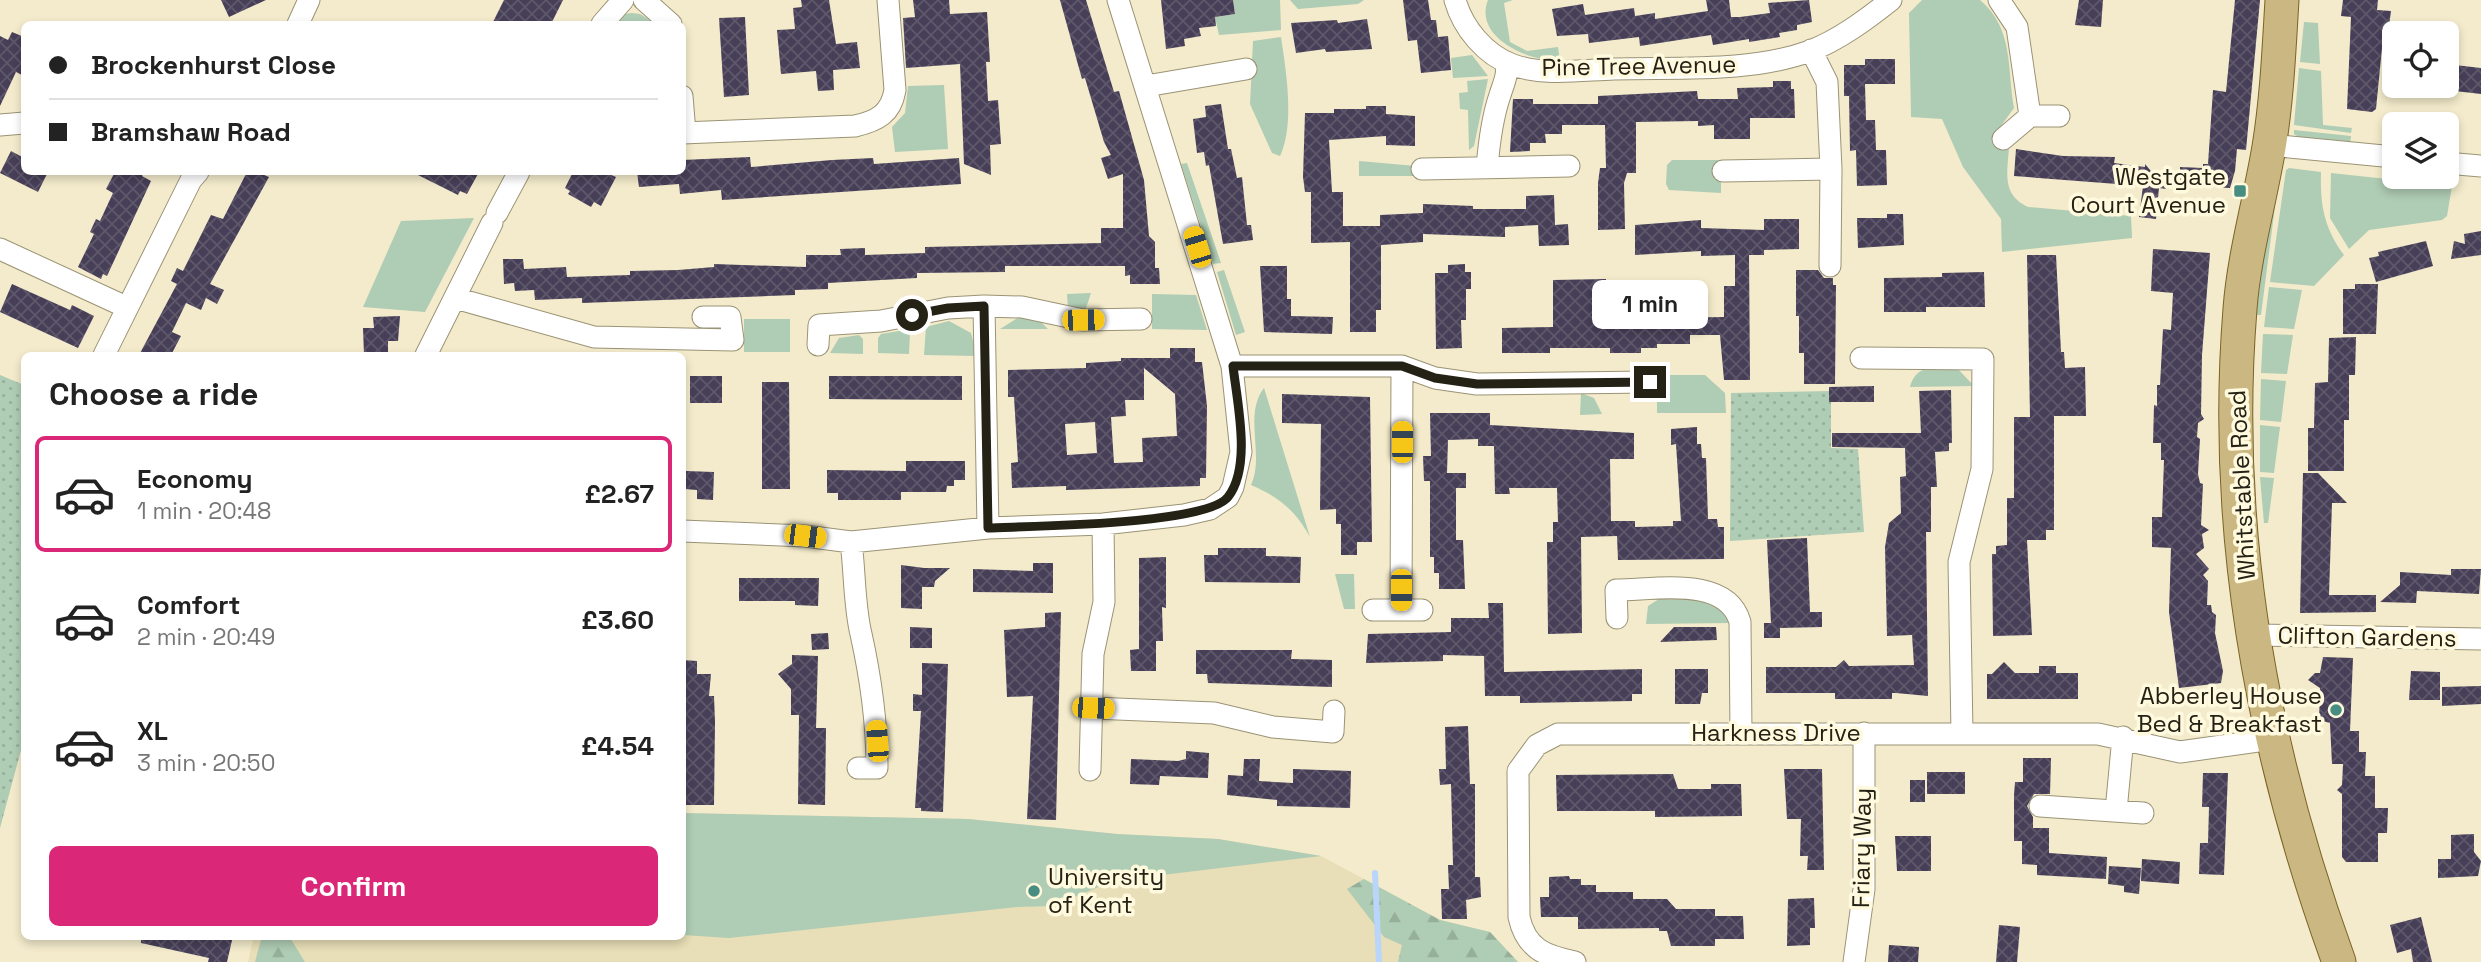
<!DOCTYPE html>
<html lang="en">
<head>
<meta charset="utf-8">
<style>
  :root { --surface:#fff; --page:#f6f6f6; --text:#222; --muted:#767676; --line:#e0e0e0; --accent:#db2777 }
  body { margin:0; font-family:"Space Grotesk",sans-serif; background:var(--page); color:var(--text); height:100vh; display:flex; flex-direction:column; font-size:26px; white-space:nowrap }
  * { box-sizing:border-box; margin:0 }
  p { font-size:23px; color:var(--muted) }
  .icon { flex:none; width:38px; height:38px; fill:none; stroke:currentColor; stroke-width:2; stroke-linecap:round; stroke-linejoin:round }
  .map { position:relative; flex:1; overflow:hidden }
  .panel { position:absolute; left:21px; top:352px; width:665px; height:588px; display:flex; flex-direction:column; background:var(--surface); border-radius:10px; box-shadow:0 4px 10px #0003 }
  .panel>* { flex:none }
  .hud { position:absolute; left:21px; top:21px; width:665px; height:154px; border-radius:10px; box-shadow:0 4px 10px #0003; display:grid; align-content:center; height:154px; padding:0 28px; background:var(--surface) }
  .buttons { position:absolute; left:2382px; top:21px; display:grid; gap:14px }
  .buttons a { display:grid; place-items:center; width:77px; height:77px; border-radius:10px; background:var(--surface); box-shadow:0 4px 10px #0003; font-size:35px }
  .end { position:absolute; width:32px; height:32px; margin:-16px; border:9px solid #242115; background:#fff; box-shadow:0 0 0 4px #fff }
  .from { border-radius:50% }
  .bubble { position:absolute; height:49px; border-radius:10px; background:var(--surface); box-shadow:0 4px 10px #0003; font-size:23px; font-weight:800; line-height:49px; text-align:center }
  .car { position:absolute; width:21px; height:42px; margin:-21px -10px; border-radius:9px; box-shadow:0 0 5px 2px #0007; background:linear-gradient(#f5c518 24%,#345 0 40%,#f5c518 0 76%,#345 0 86%,#f5c518 0) }
  .hud b { display:flex; align-items:center; gap:24px; height:66px; font-size:26px }
  .hud b+b { border-top:2px solid var(--line) }
  .hud i { width:18px; height:18px; background:var(--text) }
  ul { padding:0; list-style:none }
  li { display:flex; align-items:center; gap:21px; height:116px; margin:0 14px 10px; padding:0 14px; border:4px solid transparent; border-radius:10px }
  li div { flex:1 }
  li b { display:block; font-size:26px }
  li em { font-style:normal; font-weight:800 }
  li.current { border-color:var(--accent) }
  li>.icon { width:63px; height:63px; stroke-width:1.5 }
  h2 { padding:0 28px; font-size:32px; line-height:84px }
  .primary-button { display:flex; gap:14px; margin-top:auto; padding:14px 28px }
  .primary-button a { flex:1; height:80px; border-radius:10px; background:var(--accent); color:#fff; font-size:28px; font-weight:800; line-height:80px; text-align:center }
  .map>svg:first-child { display:block }
  .built { fill:#e8deb7 }
  .green { fill:#afccb4 }
  .forest { fill:url(#forest-firs) }
  .park { fill:url(#park-dots) }
  .lines { fill:none; stroke-linecap:round; stroke-linejoin:round }
  .stream { stroke:#b9d5fa; stroke-width:6 }
  .building { fill:url(#building-cross-hatch); fill-rule:evenodd }
  .minor-casing { stroke:#9b9375; stroke-width:23 }
  .primary-casing { stroke:#7a6325; stroke-width:35 }
  .minor { stroke:#fff; stroke-width:21 }
  .primary { stroke:#cbb782; stroke-width:33 }
  .route { stroke:#242115; stroke-width:9 }
  .poi-dot { fill:#488d82; stroke:#fff9de; stroke-width:2.5 }
  .labels { text-anchor:middle; stroke-width:7; stroke-linejoin:round; paint-order:stroke }
  .street-label { font-size:24px; fill:#242115; stroke:#fff9de }
  .poi-label { font-size:24px; fill:#242115; stroke:#fff9de; text-anchor:end }
</style>
</head>
<body>
<div class="map">
<svg width="2481" height="962" viewBox="0 0 2481 962">
  <defs>
    <pattern id="forest-firs" width="22" height="20" patternUnits="userSpaceOnUse" patternTransform="scale(1.75)"><rect width="22" height="20" fill="#afccb4"/><path d="M5 1l3.5 6h-7zM16 11l3.5 6h-7z" fill="#96af9a"/></pattern>
    <pattern id="park-dots" width="8" height="8" patternUnits="userSpaceOnUse" patternTransform="scale(1.75)"><rect width="8" height="8" fill="#afccb4"/><path d="M2 2h.1M6 6h.1" fill="none" stroke="#96af9a" stroke-width="1.8" stroke-linecap="round"/></pattern>
    <pattern id="building-cross-hatch" width="8" height="8" patternUnits="userSpaceOnUse" patternTransform="scale(1.75)"><rect width="8" height="8" fill="#473f58"/><path d="M0 0l8 8M0 8l8-8" fill="none" stroke="#5f586b"/></pattern>
  </defs>
  <rect width="100%" height="100%" fill="#f3ebcb"/>
  <path class="built" d="M683 813 968 819 1117 834 1218 839 1321 856 1440 920 1490 932 1518 962H248L254 936H682Z"/>
  <path class="green" d="M1233 0H1280L1281 30 1219 35 1215 17 1235 14Z
    M1290 0H1364L1358 4 1298 9Z
    M1488 0H1513L1504 3 1510 42 1527 51 1558 47 1560 61C1530 62 1473 38 1488 0Z
    M1922 0H1980C2014 29 2007 68 2014 108L1995 134 1999 144 2009 148C2007 174 2002 195 2028 207L2131 216 2132 238 2002 252 2001 219 1963 167 1942 119 1911 117 1909 13Z
    M632 13 640 14 656 24H615L625 14Z
    M2304 22 2318 23 2320 64 2300 62Z
    M1281 37C1286 71 1295 124 1280 156L1272 153 1250 104 1253 41Z
    M1472 55 1488 76 1453 78 1451 58Z
    M2299 68 2321 71 2323 125 2352 128 2351 133 2294 125Z
    M1488 79 1474 146 1469 150 1468 110 1460 109 1459 93 1468 92 1467 81Z
    M944 85 948 149 895 152 892 127 905 113 908 86Z
    M2294 130 2351 136 2350 145 2303 140 2294 134Z
    M1672 160H1721V193L1669 190 1666 184 1667 165Z
    M1359 161 1416 166V176H1359Z
    M1187 163 1221 263 1213 264 1181 164Z
    M2289 168 2321 172C2320 205 2324 228 2344 255L2314 286 2270 282 2286 170Z
    M2331 173 2452 186 2447 216 2442 220 2369 230 2349 249 2330 218Z
    M2275 174 2279 175 2261 315H2256Z
    M474 218 425 312 363 307 401 221Z
    M1224 270 1245 332 1236 335 1217 272Z
    M2269 287 2302 290 2294 329 2264 327Z
    M1091 293 1085 311 1068 309 1067 294Z
    M1152 294 1196 295 1207 330 1152 329Z
    M1019 317 1039 320 1048 329H1000Z
    M744 319H790V352H744Z
    M949 321 971 333 977 356 924 355 926 327Z
    M905 330 910 333 909 354 878 353V338L881 334Z
    M2263 334 2293 335 2287 374 2261 373Z
    M859 335 863 339V354L830 353 839 338Z
    M1956 367 1974 386 1910 387C1916 363 1936 368 1956 367Z
    M1657 375H1705L1725 393 1726 413H1657Z
    M2261 379 2286 381 2281 422 2260 420Z
    M1264 388 1310 537C1295 510 1279 497 1251 485 1265 455 1243 415 1264 388Z
    M1581 393 1594 398 1602 414 1580 415Z
    M2260 425 2280 427 2274 473 2260 472Z
    M2260 477 2274 478 2268 523H2264Z
    M1335 574H1354L1355 609H1344Z
    M1659 599 1716 601 1731 623 1646 624 1648 606Z
    M682 813 968 819 1117 834 1218 839 1321 856 1129 879 1101 886 1052 906 1017 907 729 938 683 935Z"/>
  <path class="forest" d="M1364 879 1440 920 1490 932 1518 962H1398L1402 945 1384 937 1347 889Z
    M262 936H289L305 962H255Z"/>
  <path class="park" d="M0 375 24 385V739L0 828Z
    M1831 391V448L1858 449 1864 532 1730 541 1731 393Z"/>
  <g class="lines">
    <path class="stream" d="M1375 873 1379 962"/>
  </g>
  <path class="building" d="M221 0H266L229 17Z
    M504 0H563L551 24H492Z
    M801 0H829L836 44 857 42 860 68 833 70 834 90 818 91 816 71 781 74 777 30 795 29 793 8 802 7Z
    M913 0H949L950 14 987 12 990 62H986L988 101 998 100 1001 144 990 145 991 175 964 164 960 64 906 68 903 18 915 17Z
    M1060 0H1086L1114 92 1119 91 1144 180 1149 236 1155 242V268H1159L1160 284H1130V275L1125 276V266H1005V272L917 273V278L828 283V289L795 290V295L582 303V298L535 300 534 290 515 291 514 283 504 284 503 259H523L524 269 566 267 567 277 630 275V271L678 270 714 267V264L806 267V255H841L840 249 865 248V255L925 253V247L1101 243V228H1123V174L1108 179 1101 158 1111 155 1104 142 1085 78 1082 79Z
    M1161 0H1233L1235 14 1215 17 1216 26 1199 28 1201 36 1184 39 1185 46 1166 49Z
    M1403 0H1428L1431 20H1436L1438 37 1448 36 1451 70 1421 73 1417 40 1408 41Z
    M1706 0H1729L1731 17H1740L1770 13 1768 3 1809 0 1812 22 1797 25V30L1779 33 1780 37 1749 42V39L1713 45 1711 35 1640 46 1639 37 1589 43 1588 34 1557 36 1552 9 1583 4 1585 15 1634 8 1635 16 1655 13V19L1708 11Z
    M2079 0H2103L2101 27 2075 25Z
    M2235 0H2260L2246 150 2237 149 2235 171 2230 188 2180 185V167L2203 168V164H2208L2213 90 2226 92Z
    M2343 0H2378L2377 10 2391 11 2387 41 2382 48 2376 109 2372 112 2347 109 2351 17 2341 16Z
    M745 17 749 95 724 97 719 18Z
    M1367 19 1372 49 1326 52 1325 49 1296 53 1291 23 1337 20 1338 23Z
    M12 32 24 37V76L16 72 0 106V36L8 40Z
    M1865 59H1895V84H1865L1866 120H1875L1876 150H1886L1887 185 1857 186 1856 150 1850 151 1849 96H1844V65H1865Z
    M2446 64 2481 68V94L2446 90Z
    M1773 81H1791V89H1794L1795 118H1750V139H1714V125L1698 126V121L1636 122V173H1627L1624 183 1625 229 1598 230V183L1600 168H1606L1605 125H1562V134H1545L1546 143H1530V151L1510 152 1513 99H1533V104H1598V96L1697 91 1698 99H1738L1737 88 1773 87Z
    M1221 104 1228 149H1231L1237 178 1242 177 1247 225H1251L1253 240 1223 244 1209 165 1206 166 1204 152 1197 153 1193 119 1206 117 1205 106Z
    M1366 106H1386V114L1415 116V146L1386 145V136L1329 140 1332 192H1343V226H1380V215L1423 213V204L1473 206V209H1526V196L1554 195 1555 225 1568 224 1569 245 1539 246 1538 225 1505 227V237L1423 234V242L1381 245V310H1376V332H1350V242L1311 243V192H1305L1303 177 1305 113H1334V109H1366Z
    M2016 149 2063 156 2115 157 2114 163 2145 167V164L2166 189 2159 188 2156 219 2139 217 2143 186 2014 176Z
    M11 151 24 158V172H48L38 192 0 173Z
    M750 157 751 167 832 160 873 158 874 164 959 158 961 184 722 200 721 190 680 194 679 184 639 187 637 172H682V160Z
    M115 172H144L142 176 151 181 107 276 103 274 101 279 78 267 94 234 90 232 96 219 100 221 113 193 106 189Z
    M247 172H257L269 177 210 284 224 290 217 304 206 298 201 310 186 303 172 332 181 336 171 355H139L177 284 171 281 177 268 183 271 211 215 223 219Z
    M412 172H479L467 194 460 191 458 195Z
    M573 172H604L616 177 601 206 594 202 591 207 568 194 570 191 565 188Z
    M1887 214H1903L1904 245 1858 248 1857 218H1887Z
    M1764 219H1799V249L1764 250V255H1749L1750 380H1724L1720 335H1690V344H1657V348H1641V353H1610V348H1550V353H1502V328L1553 327V280L1606 279V326H1641V322H1657V318L1724 317V286H1735V255L1701 256V251L1635 255V225L1701 220V228L1764 230Z
    M2481 231V255L2451 259 2454 241 2465 244 2464 234Z
    M2426 241 2433 266 2376 282 2369 258 2379 256 2378 252Z
    M2153 249 2210 253 2202 355 2201 414 2204 419 2198 423 2197 437 2200 439 2198 474 2200 483 2203 484 2201 525 2209 530 2202 534 2204 548 2196 554 2209 569 2203 575 2208 581 2207 605H2211L2212 612 2216 615 2215 633 2223 671 2221 683 2179 688 2169 612 2171 548 2152 547V517H2162L2164 460H2161V443H2153L2154 405 2157 406V385H2160L2163 329 2171 330 2173 293 2151 291Z
    M2027 255H2056L2061 352H2064L2065 368 2085 367 2086 416H2054V530H2046V540H2027L2032 635 1993 636 1992 554H1996V546L2007 545V498H2014V417H2030Z
    M1465 264V272H1471V289H1466V320H1461L1462 348 1436 349 1435 273H1448V265Z
    M1260 266H1287V299H1291V316L1333 317 1332 334 1264 332Z
    M1796 270H1818L1824 278H1833V285H1836L1835 384H1804V353H1799V316H1796Z
    M1984 272 1985 307H1926V312H1884V278L1942 277V273Z
    M12 284 70 310 72 305 94 316 78 348 0 312Z
    M2355 284H2378L2376 334H2343V289H2355Z
    M400 316 398 341H388V355H364L363 328H374L373 317Z
    M2356 337 2355 375H2349V420H2344V471H2308V428H2314L2315 383 2328 382 2329 338Z
    M1170 348H1195V362H1202L1207 406 1206 478H1200V486L1066 490V486L1012 488 1011 463 1018 462 1014 397H1008V370L1086 368V363L1121 361V358H1170ZM1144 368 1175 394 1177 436 1142 438 1143 462 1114 463 1111 417 1126 416 1125 400H1144ZM1095 422 1097 453 1067 455 1065 424Z
    M690 376H722V403H690Z
    M829 376H962V400L829 399Z
    M762 382H789L790 489H762Z
    M1874 386V402H1829V387Z
    M1951 390 1952 443H1949V451L1935 452 1937 487H1931V532H1926L1928 696 1896 693H1892V699H1835V693H1766V667H1836L1844 660 1849 666 1914 665 1912 635 1887 636 1885 547 1889 523 1901 513 1900 477 1906 476 1905 448 1832 447V433H1921L1919 391Z
    M1282 394 1370 397 1372 542H1357V555H1341V524H1336V509L1320 510 1321 424 1282 423Z
    M1430 413H1490V425L1634 433V459H1610L1611 521H1635V527L1673 526V521H1681L1676 444 1671 445V429L1697 427V444H1701L1702 458H1706L1708 519H1717L1718 527H1724V559L1618 560 1617 536 1581 537 1582 633 1548 634 1547 542H1553V522H1558L1557 488H1509L1510 494H1495L1494 446H1478V439L1448 440 1447 473H1466V488H1456V540H1463L1465 589H1439V573H1434V557H1430V481H1424L1423 456H1431Z
    M906 461H965V480H954V486H947L946 492H901V500H838V493H827V470L906 471Z
    M686 471 714 472 713 500 697 499V490L685 489Z
    M2303 473H2318L2347 503H2332L2329 595H2376V612L2300 613Z
    M1807 538 1810 612H1822V627L1780 628V638H1764V623H1771L1767 540Z
    M1218 548H1266V556L1301 557 1300 583 1205 582 1204 555H1218Z
    M1166 557V608L1162 607 1163 641H1156V671H1131L1130 650 1139 649V558Z
    M1033 563H1053V593L973 592V569L1033 571Z
    M901 565 924 568H950L935 581 934 587H922V609L901 608Z
    M2451 569H2481L2479 594 2417 591 2416 603 2380 602 2400 585V572L2451 575Z
    M739 578H819L818 606 795 605V601H739Z
    M1488 603H1503L1504 672 1642 669V694H1632V701L1520 703V696H1485L1484 656 1443 655V661L1366 663 1368 634 1451 632V618H1489Z
    M1061 612 1056 820 1027 819 1033 696 1007 697 1004 630 1045 627V613Z
    M910 627 932 628V648H910Z
    M1674 627H1716L1717 640 1660 642Z
    M828 633 829 649 812 650 811 634Z
    M1196 650H1292L1291 659 1332 660V687L1208 683 1207 674H1196Z
    M792 655 818 656 816 728H826L825 805 798 804 799 715H791V689L778 674 792 664Z
    M2323 657 2353 658 2350 731H2359V752H2366L2365 776H2375V808H2388L2387 833H2378V862H2346L2342 857V794L2337 790 2342 785 2343 764H2332L2330 723 2319 720 2320 688 2308 680 2315 673H2320Z
    M682 660 697 661V674H711L709 696H714L715 722 714 805H683Z
    M2004 662 2015 673H2039V666H2056V673H2078V699H1987V674H1992Z
    M922 663 948 664 943 812 921 811V808H915L921 711H913V694L922 695Z
    M1675 669H1708V693H1702L1700 704H1675Z
    M2411 671 2440 672V700H2409Z
    M2481 686V704L2442 706V687Z
    M1468 726 1470 784H1475V877H1480L1481 897 1466 900 1467 919H1442L1441 889H1449L1448 865H1453L1451 784 1440 785 1439 769H1446L1445 727Z
    M1186 751 1209 753 1208 778 1160 776 1159 785 1130 784 1131 759 1178 761 1186 759Z
    M2023 758H2051L2050 794H2034L2027 806 2033 817V828H2049V853L2107 857 2106 879 2037 875V865L2022 864V841H2014V795L2015 782H2023Z
    M1244 759H1260L1259 781 1293 783V769L1351 771 1350 808 1277 806V800L1227 795 1228 775 1243 776Z
    M1784 769H1822L1824 870H1807L1808 856H1800L1801 819H1787Z
    M1927 772H1965V794H1927Z
    M2203 773H2228L2224 875 2199 874 2200 843H2208L2209 807H2202Z
    M1673 774 1678 789H1711V784H1741L1742 816 1655 817V811H1557L1556 775Z
    M1910 780H1925V802H1910Z
    M2474 834V852L2481 861 2478 876 2438 878V859H2451V835Z
    M1895 836H1931V871H1897Z
    M2142 859 2180 862 2179 884 2141 881Z
    M2109 866 2141 868 2139 894 2124 892V886L2108 884Z
    M1569 876 1570 879H1581V885H1596V892H1633V899H1667L1676 909H1715V916H1743L1744 939H1715V946H1671L1667 931H1659V928L1578 929V917H1541L1540 897H1549V877Z
    M1814 898 1815 928H1810V945L1787 946 1788 899Z
    M2421 917 2432 962H2413L2411 949 2397 953 2390 925Z
    M1999 925 2020 927 2017 962H1996Z
    M141 936H233L227 962H208L209 958 141 943Z
    M1889 945 1919 947 1918 962H1888Z"/>
  <g class="lines">
    <defs>
      <path id="minor" d="M644 0 671 24
        M1455 0C1463 28 1485 55 1513 65 1544 76 1582 70 1614 69 1677 67 1750 73 1810 51 1839 40 1867 19 1891 0
        M1999 0 2017 27 2030 116
        M298 24 309 0
        M602 24 623 0
        M1811 50 1827 82 1831 169 1830 266
        M1146 86 1246 69
        M682 96 685 133
        M0 125 24 123
        M682 133 855 126C877 121 891 114 895 90L888 0
        M2003 139 2030 116H2059
        M2269 145 2394 157
        M2446 163 2481 166
        M1487 168C1489 143 1492 118 1500 95 1504 82 1508 76 1506 62
        M1422 169 1569 166
        M1723 171 1831 169
        M497 213 519 172
        M0 249 126 307
        M455 298 594 337 733 340 730 317H703
        M984 306 988 528
        M818 345 819 325 881 321 948 308 984 306 1022 307 1083 320 1141 319
        M104 355 191 180 198 172
        M426 355 492 223
        M1861 358 1983 359 1982 469 1959 562 1962 733
        M1232 366H1402L1435 378 1477 384 1650 382
        M682 531 805 536 851 542 988 528 1103 524 1184 515 1210 509 1228 497 1233 487 1241 452 1232 366 1118 0
        M851 542C855 572 854 605 861 634 871 679 877 721 877 768H858
        M1373 610H1422
        M1401 610 1402 366
        M1617 618 1616 590C1655 590 1727 575 1740 622L1741 734
        M2253 635 2481 639
        M1093 708 1214 713 1273 727 1333 732 1334 711
        M1090 770 1093 654 1104 602 1103 524
        M2040 806 2143 813
        M2116 811 2123 737
        M1575 962C1545 956 1526 949 1519 917L1518 771 1537 745 1558 734H2098L2180 752 2272 739
        M1854 962 1864 889V733"/>
      <path id="primary" d="M2282 0C2279 49 2277 98 2269 147 2260 201 2244 255 2240 309 2222 531 2263 753 2339 962"/>
    </defs>
    <use href="#minor" class="minor-casing"/>
    <use href="#primary" class="primary-casing"/>
    <use href="#minor" class="minor"/>
    <use href="#primary" class="primary"/>
  </g>
  <g class="lines">
    <path class="route" d="M912 315 948 308 984 306 988 528C1029 526 1206 525 1228 497 1252 466 1237 402 1233 366H1402L1435 378 1477 384 1650 382"/>
  </g>
  <g class="poi-dot">
    <rect x="2233" y="184" width="14" height="14" rx="3.5"/>
    <circle cx="2336" cy="710" r="7"/>
    <circle cx="1034" cy="891" r="7"/>
  </g>
  <g class="labels">
    <g class="street-label">
      <text transform="translate(1639 66) rotate(-1)" y="8">Pine Tree Avenue</text>
      <text transform="translate(2242 485) rotate(-93)" y="8">Whitstable Road</text>
      <text transform="translate(2367 637) rotate(1)" y="8">Clifton Gardens</text>
      <text x="1776" y="741">Harkness Drive</text>
      <text transform="translate(1862 848) rotate(-89)" y="8">Friary Way</text>
    </g>
    <g class="poi-label">
      <text x="2226" y="185">Westgate<tspan x="2226" dy="28">Court Avenue</tspan></text>
      <text x="2322" y="704">Abberley House<tspan x="2322" dy="28">Bed &amp; Breakfast</tspan></text>
      <text x="1048" y="885" text-anchor="start">University<tspan x="1048" dy="28">of Kent</tspan></text>
    </g>
  </g>
</svg>
<div class="buttons">
<a><svg class="icon" aria-label="locate" viewBox="0 0 24 24"><circle cx="12" cy="12" r="6"/><path d="M12 2v4M12 18v4M2 12h4M18 12h4"/></svg></a>
<a><svg class="icon" aria-label="layers" viewBox="0 0 24 24"><path d="M12 4l9 5-9 5-9-5zM3 14l9 5 9-5"/></svg></a>
</div>
<i class="end from" style="left:912px;top:315px"></i>
<i class="end" style="left:1650px;top:382px"></i>
<div class="bubble" style="left:1592px;top:280px;width:116px">1 min</div>
<i class="car" style="left:1197px;top:247px;rotate:343deg"></i>
<i class="car" style="left:1083px;top:320px;rotate:89deg"></i>
<i class="car" style="left:1402px;top:442px;rotate:0deg"></i>
<i class="car" style="left:805px;top:536px;rotate:97deg"></i>
<i class="car" style="left:1401px;top:590px;rotate:180deg"></i>
<i class="car" style="left:1093px;top:708px;rotate:92deg"></i>
<i class="car" style="left:877px;top:741px;rotate:356deg"></i>
<div class="hud">
<b><i class="from"></i>Brockenhurst Close</b>
<b><i></i>Bramshaw Road</b>
</div>
<section class="panel">
<h2>Choose a ride</h2>
<ul>
<li class="current"><svg class="icon" aria-label="car" viewBox="0 0 24 24"><path d="M5 17H2v-5l4-1 3-4h7l3 4 3 1v5h-3M9 17h6M6 11h13"/><circle cx="7" cy="17" r="2"/><circle cx="17" cy="17" r="2"/></svg><div><b>Economy</b><p>1 min · 20:48</p></div><em>£2.67</em></li>
<li><svg class="icon" aria-label="car" viewBox="0 0 24 24"><path d="M5 17H2v-5l4-1 3-4h7l3 4 3 1v5h-3M9 17h6M6 11h13"/><circle cx="7" cy="17" r="2"/><circle cx="17" cy="17" r="2"/></svg><div><b>Comfort</b><p>2 min · 20:49</p></div><em>£3.60</em></li>
<li><svg class="icon" aria-label="car" viewBox="0 0 24 24"><path d="M5 17H2v-5l4-1 3-4h7l3 4 3 1v5h-3M9 17h6M6 11h13"/><circle cx="7" cy="17" r="2"/><circle cx="17" cy="17" r="2"/></svg><div><b>XL</b><p>3 min · 20:50</p></div><em>£4.54</em></li>
</ul>
<div class="primary-button"><a>Confirm</a></div>
</section>
</div>
</body>
</html>
